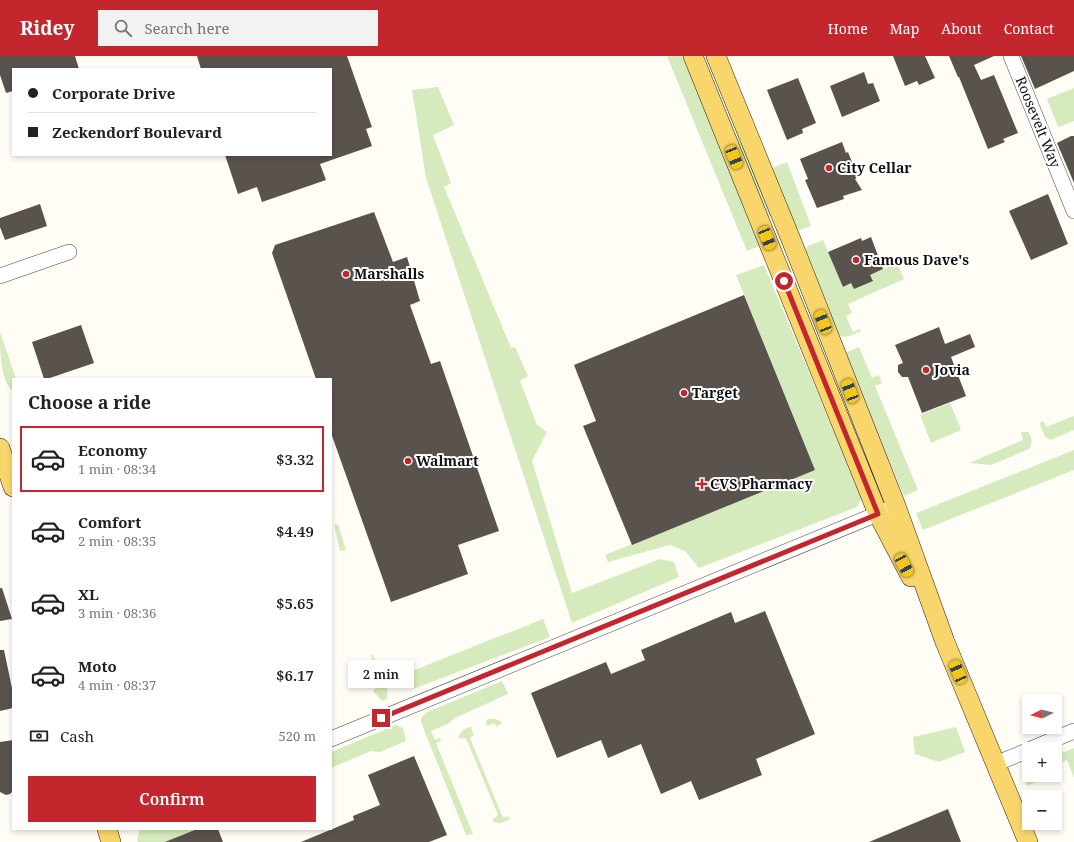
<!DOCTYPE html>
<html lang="en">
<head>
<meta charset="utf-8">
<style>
  :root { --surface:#fff; --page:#f2f2f2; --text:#222; --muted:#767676; --line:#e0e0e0; --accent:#c4262e }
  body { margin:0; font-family:"Noto Serif",serif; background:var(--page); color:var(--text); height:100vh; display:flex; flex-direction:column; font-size:15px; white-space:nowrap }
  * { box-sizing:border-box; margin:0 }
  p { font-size:13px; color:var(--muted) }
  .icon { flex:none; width:22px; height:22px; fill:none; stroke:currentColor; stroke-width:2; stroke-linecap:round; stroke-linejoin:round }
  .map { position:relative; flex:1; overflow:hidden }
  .side { position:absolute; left:12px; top:322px; width:320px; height:452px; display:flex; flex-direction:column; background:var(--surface); border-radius:0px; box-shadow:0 2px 6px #0003 }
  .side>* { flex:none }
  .guide { position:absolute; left:12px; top:12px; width:320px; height:88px; border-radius:0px; box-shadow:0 2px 6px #0003; display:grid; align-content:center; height:88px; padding:0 16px; background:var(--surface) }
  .needle { width:26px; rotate:264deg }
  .fabs { position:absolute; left:1022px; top:638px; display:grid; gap:8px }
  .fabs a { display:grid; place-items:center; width:40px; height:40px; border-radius:0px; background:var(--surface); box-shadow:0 2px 6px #0003; font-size:20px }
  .end { position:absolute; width:18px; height:18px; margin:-9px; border:5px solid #c4262e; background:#fff; box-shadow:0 0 0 2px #fff }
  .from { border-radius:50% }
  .bubble { position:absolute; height:28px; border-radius:0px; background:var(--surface); box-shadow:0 2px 6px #0003; font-size:13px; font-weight:600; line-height:28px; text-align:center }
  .car { position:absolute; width:12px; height:24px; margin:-12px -6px; border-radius:5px; box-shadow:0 0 3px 1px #0007; background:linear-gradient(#f5c518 24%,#345 0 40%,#f5c518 0 76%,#345 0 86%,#f5c518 0) }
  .guide b { display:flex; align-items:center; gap:14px; height:38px; font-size:15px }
  .guide b+b { border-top:1px solid var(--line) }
  .guide i { width:10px; height:10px; background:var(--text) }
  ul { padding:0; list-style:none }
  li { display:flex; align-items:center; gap:12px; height:66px; margin:0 8px 6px; padding:0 8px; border:2px solid transparent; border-radius:0px }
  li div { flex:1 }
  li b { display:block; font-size:15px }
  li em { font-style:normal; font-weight:600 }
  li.selected { border-color:var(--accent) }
  li>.icon { width:36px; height:36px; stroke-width:1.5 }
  h2 { padding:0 16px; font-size:18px; line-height:48px }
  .pay { display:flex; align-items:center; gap:10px; height:44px; padding:0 16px; font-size:15px }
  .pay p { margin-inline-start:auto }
  .button { display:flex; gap:8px; margin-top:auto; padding:8px 16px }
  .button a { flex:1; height:46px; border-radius:0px; background:var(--accent); color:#fff; font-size:16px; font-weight:600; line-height:46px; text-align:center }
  header { display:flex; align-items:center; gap:24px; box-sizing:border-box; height:56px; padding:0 20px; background:var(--accent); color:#fff }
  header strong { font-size:19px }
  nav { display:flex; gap:22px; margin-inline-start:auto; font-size:14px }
  .search { width:280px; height:36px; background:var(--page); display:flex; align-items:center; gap:10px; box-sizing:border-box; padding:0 14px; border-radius:0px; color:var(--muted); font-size:15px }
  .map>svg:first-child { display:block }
  .green { fill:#d5ebbd }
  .building { fill:#5a524d }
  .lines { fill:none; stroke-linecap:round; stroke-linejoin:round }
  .minor-casing { stroke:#444; stroke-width:16 }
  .major-casing { stroke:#222; stroke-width:20 }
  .minor { stroke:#fff; stroke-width:15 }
  .major { stroke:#f9d66b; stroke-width:19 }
  .route { stroke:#c4262e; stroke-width:5 }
  .poi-dot { fill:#c4262e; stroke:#fff; stroke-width:1.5 }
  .labels { text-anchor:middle; stroke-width:4; stroke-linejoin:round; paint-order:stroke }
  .street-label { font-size:14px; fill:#111; stroke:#fff }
  .poi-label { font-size:14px; font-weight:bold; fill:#111; stroke:#fff; text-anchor:start }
</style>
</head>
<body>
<header>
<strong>Ridey</strong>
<div class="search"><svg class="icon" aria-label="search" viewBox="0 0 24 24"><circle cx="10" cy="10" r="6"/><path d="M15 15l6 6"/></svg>Search here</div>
<nav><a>Home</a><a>Map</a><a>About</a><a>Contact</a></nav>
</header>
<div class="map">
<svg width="1074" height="786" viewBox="0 0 1074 786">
  <rect width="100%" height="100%" fill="#fffdf5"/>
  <path class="green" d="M667 0H684L762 189 747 195Z
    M438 31 454 69 433 79 451 127 444 131 511 292 515 291 528 320 520 325 537 369 547 376 532 405 572 537 660 503 674 506 679 521 572 567 426 122 412 34Z
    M1074 32V65L1058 71 1047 43Z
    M726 61 747 98 772 160 769 161 743 98 729 73Z
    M787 106 811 170 800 174 791 168 770 113Z
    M823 184 843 231 851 227 854 233 873 224 870 219 897 207 904 223 848 248 852 257 846 260 853 276 860 273 861 275C852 279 846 283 837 279L805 202 806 194 808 190Z
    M764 209 862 442 857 451 699 512 685 495 670 489 608 506 605 499 815 414 736 219Z
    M0 276 16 323H13V335C0 324 0 293 0 276Z
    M859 291 872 322 879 319 882 327 875 330 918 434 904 440 844 297Z
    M950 347 961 374 931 387 920 359Z
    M1074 360V374L1051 384 1045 381 1040 368 1041 365 1044 366 1046 371Z
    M1022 376H1028C1032 381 1033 387 1029 393L991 409 969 407 1023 384 1021 377Z
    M1074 394V414L923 474 916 457Z
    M338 468 346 494 340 495 334 469Z
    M543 563 550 581 413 633 407 617Z
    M372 598C379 612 390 628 387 643L382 645 373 635 378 629 371 599Z
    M502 625 508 638 455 662 448 668 431 675 435 684 440 682 441 685 436 687 473 778 466 779 421 666V662L427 656Z
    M488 663H496L501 666V668L496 671 495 668 494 667 487 670 486 665Z
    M396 669 403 672 406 685 380 696 371 695 331 712V696Z
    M470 671H473L471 673 474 679 470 682 503 762 507 760 510 762 509 764 500 767 494 766 492 764 498 759 466 682 461 683 458 681 463 674Z
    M956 671 965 696 939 706 915 698 913 681Z
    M1074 692V722L1067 704 1055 709V700Z
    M1029 710V719H1039L1041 724 1027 730 1021 714Z
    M140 773H197L179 780 181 786H138L137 784Z"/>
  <path class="building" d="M0 0H75L79 13H13V35L6 37 0 19Z
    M197 0H347L372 71 366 73 372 90 320 108 326 124 262 146 257 131 238 138 225 99H331V13H201Z
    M893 0H925L935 22 919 29 917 25 905 30Z
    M949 0H994L974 9 981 24 994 19 1018 77 1003 83 1005 86 988 93 959 21H958Z
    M1021 0H1074V15L1035 33Z
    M864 16 868 28 873 27 880 45 842 61 830 30Z
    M798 22 816 67 802 73 803 77 787 84 767 34Z
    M1071 80H1074V127L1057 87Z
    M842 86 846 97 848 96 858 121 855 123 862 134 843 140 844 143 817 152 805 124 808 123 800 103Z
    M1048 138 1068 188 1031 204 1009 155Z
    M40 148 47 170 5 184 0 171V162Z
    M374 156 393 206 407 201 420 245 410 249 431 308 440 305 499 475 458 489 468 518 391 546 331 377V323H316L272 197 275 189Z
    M871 181 883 213 870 219 873 225 854 233 851 227 843 231 828 196 861 182 862 185Z
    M744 239 815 414 632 489 583 370 596 365 574 309Z
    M81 269 94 307 47 323H44L32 286Z
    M939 271 945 288 970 278 975 291 951 301 966 340 922 357 908 321H902L898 316V309L903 307 895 289Z
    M0 532H2L12 563 0 565Z
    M765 555 815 678 756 703 762 719 699 744 691 725 661 738 641 688 608 702 601 684 557 702 531 637 606 606 611 618 645 604 641 594 731 556 735 567Z
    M0 594H4L13 637V652L0 655Z
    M13 684V735L10 738 6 739 0 736V686Z
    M414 700 447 779 429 786H301L354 764 353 760 380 749 368 719Z
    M948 753 961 786H869Z
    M197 773H218L223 786H165Z"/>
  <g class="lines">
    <defs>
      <path id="minor" d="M1011 0 1074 155
        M0 220 69 196
        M331 683 887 454
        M1031 693 1074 675
        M995 708 1029 694"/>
      <path id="major" d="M693 0 878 458 911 521
        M716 0 792 186 896 450 945 586 1028 786
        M0 392 13 431
        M107 773 111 786"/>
    </defs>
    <use href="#minor" class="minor-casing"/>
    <use href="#major" class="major-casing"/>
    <use href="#minor" class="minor"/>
    <use href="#major" class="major"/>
  </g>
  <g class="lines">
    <path class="route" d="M381 662 878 458 784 225"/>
  </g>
  <g class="poi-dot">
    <circle cx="829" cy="112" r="4"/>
    <circle cx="856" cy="204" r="4"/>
    <circle cx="346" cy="218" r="4"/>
    <circle cx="926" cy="314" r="4"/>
    <circle cx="684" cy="337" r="4"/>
    <circle cx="408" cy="405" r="4"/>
    <path d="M700 422h4v4h4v4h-4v4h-4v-4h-4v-4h4z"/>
  </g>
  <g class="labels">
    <g class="street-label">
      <text transform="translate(1038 66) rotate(68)" y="5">Roosevelt Way</text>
    </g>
    <g class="poi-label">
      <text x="837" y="117">City Cellar</text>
      <text x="864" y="209">Famous Dave's</text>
      <text x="354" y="223">Marshalls</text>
      <text x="934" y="319">Jovia</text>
      <text x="692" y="342">Target</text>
      <text x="416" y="410">Walmart</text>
      <text x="710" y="433">CVS Pharmacy</text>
    </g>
  </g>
</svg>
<div class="fabs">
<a><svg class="needle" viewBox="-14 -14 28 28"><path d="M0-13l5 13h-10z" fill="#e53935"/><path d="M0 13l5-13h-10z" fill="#767676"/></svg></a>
<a>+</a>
<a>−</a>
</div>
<i class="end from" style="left:784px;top:225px"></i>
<i class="end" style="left:381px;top:662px"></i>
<div class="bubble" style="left:348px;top:604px;width:66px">2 min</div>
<i class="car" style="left:734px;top:101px;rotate:158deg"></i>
<i class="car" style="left:767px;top:182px;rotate:158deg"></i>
<i class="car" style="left:823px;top:266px;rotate:338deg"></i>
<i class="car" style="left:850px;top:335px;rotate:339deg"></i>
<i class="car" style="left:904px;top:509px;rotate:152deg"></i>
<i class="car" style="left:958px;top:616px;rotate:337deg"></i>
<div class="guide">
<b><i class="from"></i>Corporate Drive</b>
<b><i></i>Zeckendorf Boulevard</b>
</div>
<section class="side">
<h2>Choose a ride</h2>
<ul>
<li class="selected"><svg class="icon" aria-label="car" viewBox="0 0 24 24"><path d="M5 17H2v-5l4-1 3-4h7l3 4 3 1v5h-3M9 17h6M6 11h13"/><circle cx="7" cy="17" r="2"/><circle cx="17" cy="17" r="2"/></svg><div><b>Economy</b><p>1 min · 08:34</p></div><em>$3.32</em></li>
<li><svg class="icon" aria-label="car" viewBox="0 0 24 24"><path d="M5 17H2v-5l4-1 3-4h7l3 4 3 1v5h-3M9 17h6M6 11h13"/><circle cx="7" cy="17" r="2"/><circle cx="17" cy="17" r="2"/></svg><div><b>Comfort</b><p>2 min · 08:35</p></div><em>$4.49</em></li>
<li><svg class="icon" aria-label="car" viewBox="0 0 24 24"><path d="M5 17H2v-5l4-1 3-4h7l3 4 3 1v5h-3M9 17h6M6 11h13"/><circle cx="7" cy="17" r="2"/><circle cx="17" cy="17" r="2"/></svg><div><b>XL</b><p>3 min · 08:36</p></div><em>$5.65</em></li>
<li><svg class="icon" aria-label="car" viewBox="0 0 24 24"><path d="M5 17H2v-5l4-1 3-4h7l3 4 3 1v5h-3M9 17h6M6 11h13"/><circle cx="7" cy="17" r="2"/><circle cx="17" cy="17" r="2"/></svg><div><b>Moto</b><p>4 min · 08:37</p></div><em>$6.17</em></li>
</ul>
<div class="pay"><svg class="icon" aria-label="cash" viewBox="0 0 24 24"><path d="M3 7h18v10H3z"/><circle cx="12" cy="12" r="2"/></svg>Cash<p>520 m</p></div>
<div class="button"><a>Confirm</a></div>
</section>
</div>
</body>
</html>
